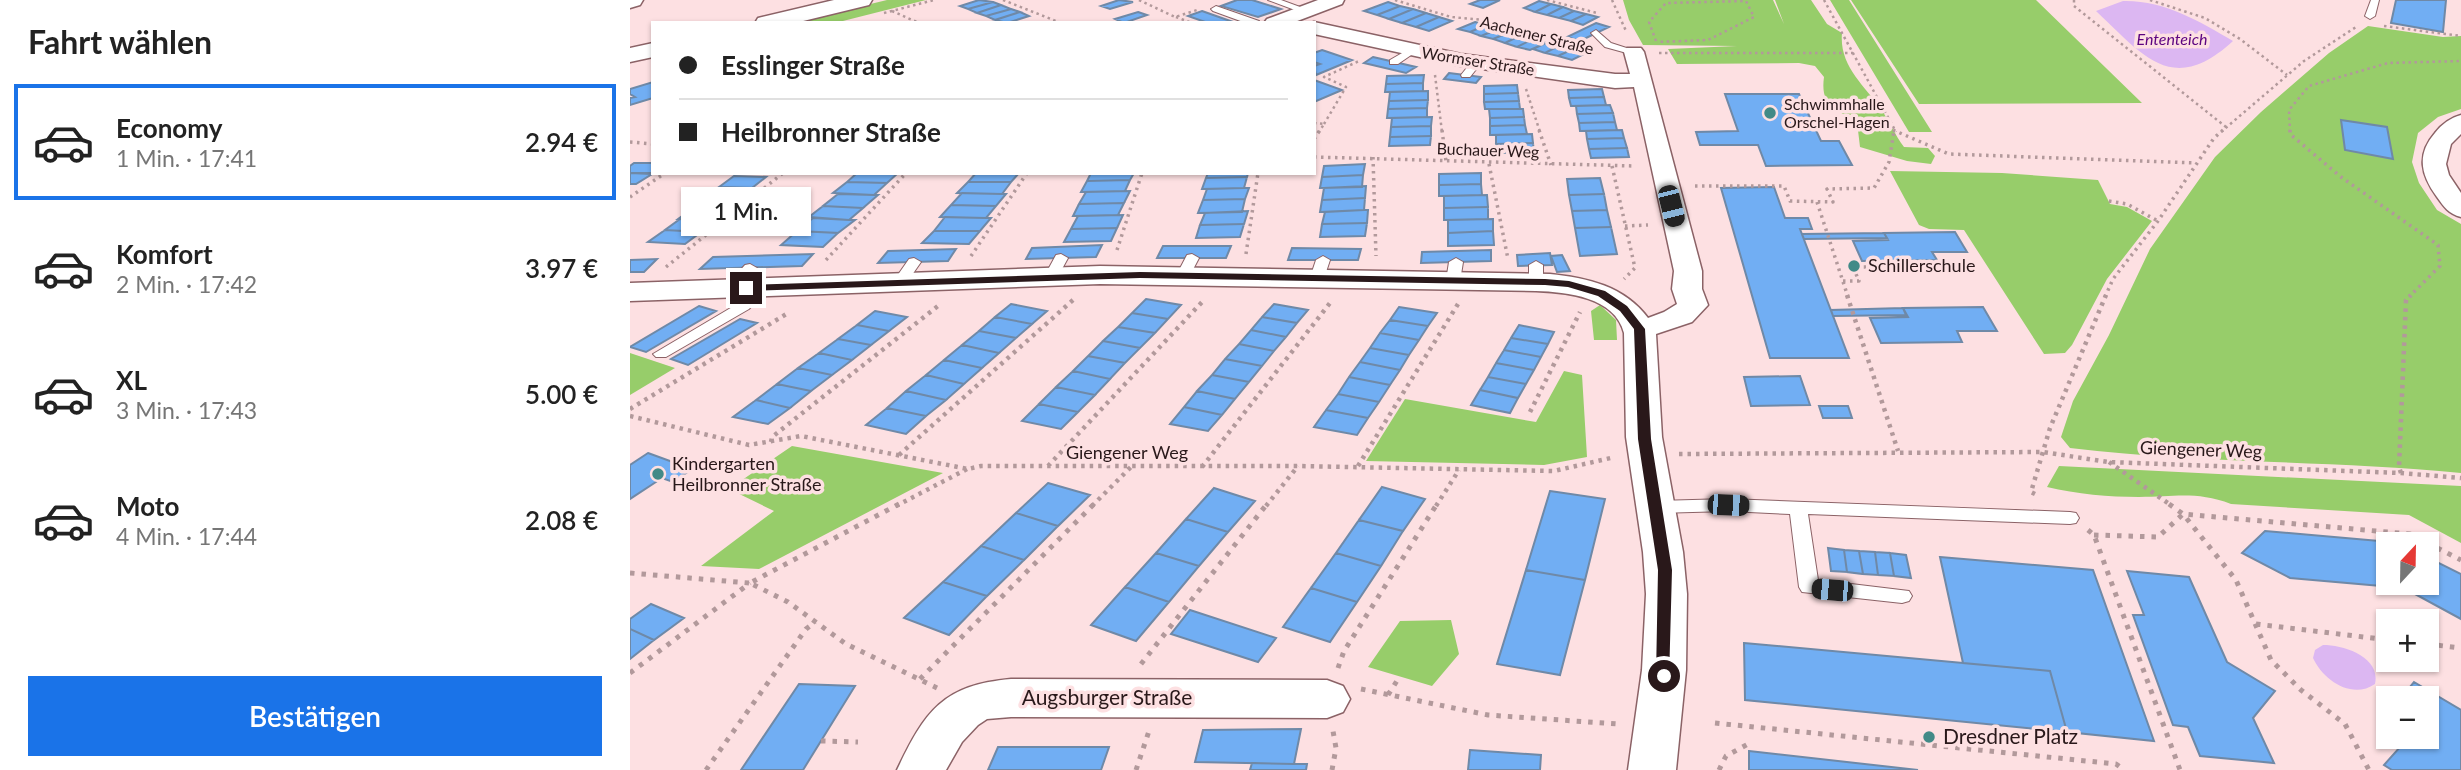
<!DOCTYPE html>
<html lang="de">
<head>
<meta charset="utf-8">
<style>
  :root { --surface:#fff; --page:#f6f6f6; --text:#222; --muted:#767676; --line:#e0e0e0; --accent:#1a73e8 }
  body { margin:0; font-family:Lato,sans-serif; background:var(--page); color:var(--text); height:100vh; display:flex; flex-direction:column; font-size:26px; white-space:nowrap }
  * { box-sizing:border-box; margin:0 }
  p { font-size:23px; color:var(--muted) }
  .icon { flex:none; width:38px; height:38px; fill:none; stroke:currentColor; stroke-width:2; stroke-linecap:round; stroke-linejoin:round }
  .map { position:relative; flex:1; overflow:hidden }
  .sheet { display:flex; flex-direction:column; background:var(--surface); width:630px }
  .sheet>* { flex:none }
  .guide { position:absolute; left:21px; top:21px; width:665px; height:154px; border-radius:0px; box-shadow:0 2px 5px #0004; display:grid; align-content:center; height:154px; padding:0 28px; background:var(--surface) }
  .needle { width:46px; rotate:22deg }
  .tools { position:absolute; left:1746px; top:532px; display:grid; gap:14px }
  .tools a { display:grid; place-items:center; width:63px; height:63px; border-radius:0px; background:var(--surface); box-shadow:0 2px 5px #0004; font-size:35px }
  .end { position:absolute; width:32px; height:32px; margin:-16px; border:9px solid #29181a; background:#fff; box-shadow:0 0 0 4px #fff }
  .from { border-radius:50% }
  .bubble { position:absolute; height:49px; border-radius:0px; background:var(--surface); box-shadow:0 2px 5px #0004; font-size:23px; font-weight:600; line-height:49px; text-align:center }
  .car { position:absolute; width:21px; height:42px; margin:-21px -10px; border-radius:9px; box-shadow:0 0 5px 2px #0007; background:linear-gradient(#222 24%,#8ab4d8 0 40%,#222 0 76%,#8ab4d8 0 86%,#222 0) }
  .guide b { display:flex; align-items:center; gap:24px; height:66px; font-size:26px }
  .guide b+b { border-top:2px solid var(--line) }
  .guide i { width:18px; height:18px; background:var(--text) }
  ul { padding:0; list-style:none }
  li { display:flex; align-items:center; gap:21px; height:116px; margin:0 14px 10px; padding:0 14px; border:4px solid transparent; border-radius:0px }
  li div { flex:1 }
  li b { display:block; font-size:26px }
  li em { font-style:normal; font-weight:600 }
  li.on { border-color:var(--accent) }
  li>.icon { width:63px; height:63px; stroke-width:1.5 }
  h2 { padding:0 28px; font-size:32px; line-height:84px }
  .action { display:flex; gap:14px; margin-top:auto; padding:14px 28px }
  .action a { flex:1; height:80px; border-radius:0px; background:var(--accent); color:#fff; font-size:28px; font-weight:600; line-height:80px; text-align:center }
  main { display:flex; flex:1; min-height:0 }
  .map>svg:first-child { display:block }
  .green { fill:#97cd6a }
  .water { fill:#dcb7f2 }
  .building { fill:#71aef3; stroke:#6f89a7; stroke-width:2 }
  .lines { fill:none; stroke-linecap:round; stroke-linejoin:round }
  .service-casing { stroke:#8b6266; stroke-width:2 }
  .minor-casing { stroke:#8b6266; stroke-width:3 }
  .tertiary-casing { stroke:#8b6266; stroke-width:3 }
  .secondary-casing { stroke:#8b6266; stroke-width:3 }
  .path-far3 { stroke:#b2999b; stroke-width:2.5; stroke-dasharray:2.5 3.5; stroke-linecap:butt }
  .path-far2 { stroke:#b2999b; stroke-width:3.5; stroke-dasharray:2.5 4.5; stroke-linecap:butt }
  .path-far1 { stroke:#b2999b; stroke-width:4.5; stroke-dasharray:3.5 5; stroke-linecap:butt }
  .path { stroke:#b2999b; stroke-width:5; stroke-dasharray:4.5 7; stroke-linecap:butt }
  .service { fill:#fff; fill-rule:evenodd }
  .minor { fill:#fff; fill-rule:evenodd }
  .tertiary { fill:#fff; fill-rule:evenodd }
  .secondary { fill:#fff; fill-rule:evenodd }
  .route { fill:#29181a }
  .poi-dot { fill:#428a87; stroke:#fde0e2; stroke-width:2.5 }
  .labels { text-anchor:middle; stroke-width:7; stroke-linejoin:round; paint-order:stroke }
  .far-street-label { font-size:16px; fill:#29181a; stroke:#fde0e2 }
  .far-water-label { font-size:16px; font-style:italic; fill:#5d0480; stroke:#fde0e2 }
  .far-poi-label { font-size:16px; fill:#29181a; stroke:#fde0e2; text-anchor:start }
  .poi-label { font-size:18px; fill:#29181a; stroke:#fde0e2; text-anchor:start }
  .street-label { font-size:18px; fill:#29181a; stroke:#fde0e2 }
  .near-street-label { font-size:21px; fill:#29181a; stroke:#fde0e2 }
  .near-poi-label { font-size:21px; fill:#29181a; stroke:#fde0e2; text-anchor:start }
</style>
</head>
<body>
<main>
<section class="sheet">
<h2>Fahrt wählen</h2>
<ul>
<li class="on"><svg class="icon" aria-label="car" viewBox="0 0 24 24"><path d="M5 17H2v-5l4-1 3-4h7l3 4 3 1v5h-3M9 17h6M6 11h13"/><circle cx="7" cy="17" r="2"/><circle cx="17" cy="17" r="2"/></svg><div><b>Economy</b><p>1 Min. · 17:41</p></div><em>2.94 €</em></li>
<li><svg class="icon" aria-label="car" viewBox="0 0 24 24"><path d="M5 17H2v-5l4-1 3-4h7l3 4 3 1v5h-3M9 17h6M6 11h13"/><circle cx="7" cy="17" r="2"/><circle cx="17" cy="17" r="2"/></svg><div><b>Komfort</b><p>2 Min. · 17:42</p></div><em>3.97 €</em></li>
<li><svg class="icon" aria-label="car" viewBox="0 0 24 24"><path d="M5 17H2v-5l4-1 3-4h7l3 4 3 1v5h-3M9 17h6M6 11h13"/><circle cx="7" cy="17" r="2"/><circle cx="17" cy="17" r="2"/></svg><div><b>XL</b><p>3 Min. · 17:43</p></div><em>5.00 €</em></li>
<li><svg class="icon" aria-label="car" viewBox="0 0 24 24"><path d="M5 17H2v-5l4-1 3-4h7l3 4 3 1v5h-3M9 17h6M6 11h13"/><circle cx="7" cy="17" r="2"/><circle cx="17" cy="17" r="2"/></svg><div><b>Moto</b><p>4 Min. · 17:44</p></div><em>2.08 €</em></li>
</ul>
<div class="action"><a>Bestätigen</a></div>
</section>
<div class="map">
<svg width="1831" height="770" viewBox="0 0 1831 770">
  <rect width="100%" height="100%" fill="#fde0e2"/>
  <path class="green" d="M257 0H296L205 23H162Z
    M993 0H1143L1154 24 1145 0H1181L1197 24 1212 33C1209 66 1234 85 1251 109 1259 121 1265 135 1274 147L1298 148 1305 156 1301 164 1277 161 1230 147 1227 122C1205 109 1190 106 1194 77L1185 66 1169 63 1047 64 1038 49 1107 46 1013 45 999 20Z
    M1200 0H1219L1302 132H1279Z
    M1221 0H1406L1512 103 1289 104Z
    M1738 26 1813 37 1831 36V109L1808 117 1788 133 1782 162 1789 183 1807 210 1831 224V473C1701 460 1570 464 1440 448L1431 437 1443 401 1479 335 1520 249 1585 157 1631 112 1699 53Z
    M1260 171 1372 173 1468 180 1480 204 1497 207 1522 221 1477 279 1442 345 1435 353 1414 354 1334 230 1299 229 1289 225Z
    M970 305 986 320 987 340H964L961 311Z
    M0 353 45 368 0 395Z
    M934 371 952 375 957 457 914 465 736 461 775 399 906 422Z
    M162 446 313 473 129 569 71 566 144 511 99 489Z
    M1429 466 1831 486V543L1779 515 1601 504C1566 491 1545 497 1509 497 1479 497 1447 494 1417 487Z
    M821 620 829 654 802 686 738 667 770 621Z"/>
  <path class="water" d="M1493 1C1534 0 1569 21 1603 41 1542 97 1513 55 1466 11Z
    M1693 645C1714 645 1751 657 1745 684 1722 700 1693 680 1683 658L1685 650Z"/>
  <path class="building" d="M349 0 363 2 338 9 330 6Z
    M489 0 503 2 480 9 471 6Z
    M607 0H622L651 9 628 17 591 6Z
    M850 0H870L853 8 840 4Z
    M1766 0H1816L1813 32 1761 23Z
    M909 1 921 4 905 12 894 8Z
    M363 2 371 5 347 13 338 9Z
    M758 2 770 6 747 15 734 11Z
    M921 4 933 7 917 15 905 12Z
    M371 5 381 9 356 16 347 13Z
    M770 6 783 9 759 19 747 15Z
    M933 7 944 11 929 18 917 15Z
    M381 9 390 12 365 20 356 16Z
    M783 9 796 13 772 23 759 19Z
    M572 11 606 23H578L558 16Z
    M944 11 956 14 941 21 929 18Z
    M390 12 399 16 377 23 365 20Z
    M508 12 517 15 494 23 485 19Z
    M796 13 809 17 786 27 772 23Z
    M956 14 968 17 953 25 941 21Z
    M809 17 822 21 799 31 786 27Z
    M845 22 856 25 840 32 828 29Z
    M966 23 979 27 950 41 937 37Z
    M856 25 868 29 851 36 840 32Z
    M868 29 880 32 863 39 851 36Z
    M880 32 891 35 875 43 863 39Z
    M891 35 903 39 887 47 875 43Z
    M903 39 916 43 900 50 887 47Z
    M920 41 932 44 915 53 903 49Z
    M932 44 945 48 928 56 915 53Z
    M945 48 958 52 942 60 928 56Z
    M692 50 722 60 686 75 684 66 690 64 684 62V53Z
    M743 57 786 67 776 73 734 63Z
    M819 73 851 77 846 83 814 79Z
    M794 75 793 83 756 84 757 76Z
    M684 80 712 90 684 102Z
    M23 82V98L0 105V98L5 97 0 94V89Z
    M793 83V91L755 92 756 84Z
    M887 85 888 93 854 94V86Z
    M972 89 974 97 939 98 938 90Z
    M798 91V100L759 101 760 92Z
    M888 93 889 101 854 102V94Z
    M1095 94H1169L1191 141H1209L1222 165 1136 166 1128 145H1070L1066 132 1108 131Z
    M974 97 976 105 941 106 939 98Z
    M798 100 797 108 758 109 759 101Z
    M889 101 890 109H855L854 102Z
    M980 105 983 113 947 114 946 106Z
    M797 108V117L757 118 758 109Z
    M859 109H893L894 117 860 118Z
    M983 113 985 122 949 123 947 114Z
    M802 117 801 126 761 127 762 118Z
    M894 117 895 125 860 126V118Z
    M1711 120 1757 127 1763 159 1715 150Z
    M985 122 987 130 950 131 949 123Z
    M895 125 897 134 860 135V126Z
    M801 126V136L760 137 761 127Z
    M992 130 994 138 957 139 956 131Z
    M902 134 903 143 866 144V135Z
    M801 136 800 145 759 146 760 137Z
    M994 138 997 148 959 149 957 139Z
    M903 143 904 152 867 153 866 144Z
    M997 148 999 157 961 158 959 149Z
    M4 163H23V173H0V166Z
    M735 164 733 175 692 177 694 166Z
    M0 173 22 174 6 184H0Z
    M227 173H268L257 183 217 182Z
    M346 173H389L381 182H338Z
    M461 173H504L500 180 457 181Z
    M578 173H618L617 177 576 178Z
    M851 173V184L809 185V174Z
    M733 175 732 187 690 188 692 177Z
    M104 176 136 177 122 188 89 187Z
    M617 177 614 188 572 189 576 178Z
    M970 178 974 194 939 195 937 179Z
    M500 180 495 191 451 192 457 181Z
    M217 182 257 183 244 195 203 193Z
    M338 182H381L372 194 327 193Z
    M851 184 852 195 809 196V185Z
    M736 186 735 198 692 200 694 188Z
    M89 187 122 188 109 198 75 197Z
    M1144 187 1155 218H1178L1182 229H1170L1219 358H1140L1091 188Z
    M614 188H619L615 199 573 200 577 189Z
    M500 191 494 203 449 204 456 192Z
    M332 193 372 194H376L366 206 321 205Z
    M208 194 244 195H248L233 208 193 206Z
    M974 194 977 210 942 211 939 195Z
    M857 195 858 207 814 208V196Z
    M78 197 109 198H112L98 209 63 208Z
    M735 198 734 210 690 212 692 200Z
    M615 199 612 212 568 213 573 200Z
    M494 203 488 215 443 216 449 204Z
    M321 205 366 206 356 218 310 217Z
    M193 206 233 208 219 220 179 217Z
    M858 207V219L814 220V208Z
    M63 208 98 209 83 220 48 219Z
    M734 210H738L737 223 692 224 695 212Z
    M977 210 981 227 945 228 942 211Z
    M618 211 614 224 570 225 575 213Z
    M493 215 487 228 441 229 448 216Z
    M315 217 356 218H361L350 231H304Z
    M183 218 219 220H225L208 233 167 231Z
    M50 219 83 220H86L71 232 35 230Z
    M863 219V231L818 233V220Z
    M737 223 735 236 690 237 692 224Z
    M614 224 610 237 566 238 570 225Z
    M981 227 987 254 950 256 945 228Z
    M487 228 481 241 434 242 441 229Z
    M35 230 71 232 55 244 18 242Z
    M167 231 208 233 193 247 151 245Z
    M304 231H350L339 244 292 243Z
    M863 231 864 245 818 246V233Z
    M1325 232 1337 252H1302L1307 260 1232 261 1223 241 1258 240 1254 233Z
    M1254 233 1257 238 1174 239 1172 234Z
    M472 245 466 257 396 259 402 248Z
    M533 246H601L596 258H527Z
    M662 248 731 249 728 260H658Z
    M326 249 318 261 248 263 258 251Z
    M861 250V261L791 263 792 252Z
    M920 253 922 265 888 266 887 255Z
    M183 254 172 266 70 269 83 257Z
    M932 255 940 271 927 272 921 256Z
    M27 259 14 272H0V260Z
    M516 299 551 305 538 319 502 313Z
    M381 304 417 311 402 324 365 317Z
    M644 304 678 310 667 323 632 317Z
    M69 306 86 311 16 352 0 347Z
    M769 307 807 313 798 326 760 320Z
    M1353 307 1367 331H1327L1332 342 1251 343 1240 318 1278 317 1273 308Z
    M1273 308 1276 315 1203 316 1201 310Z
    M245 311 277 317 259 331 227 325Z
    M502 313 538 319 525 333 488 327Z
    M365 317 402 324 386 338 349 331Z
    M632 317 667 323 656 337 621 330Z
    M110 319 127 323 58 365 41 359Z
    M760 320 798 326 789 340 750 333Z
    M227 325 259 331 241 345 208 339Z
    M889 325 924 332 918 344 881 338Z
    M488 327 525 333 510 348 473 341Z
    M621 330 656 337 644 351 609 344Z
    M349 331 386 338 369 353 332 345Z
    M750 333 789 340 779 355 740 348Z
    M881 338 918 344 911 357 874 350Z
    M208 339 241 345 222 360 189 353Z
    M473 341 510 348 495 363 458 356Z
    M609 344 644 351 632 366 595 359Z
    M332 345 369 353 352 368 314 360Z
    M740 348 779 355 770 370 730 362Z
    M874 350 911 357 904 370 866 363Z
    M189 353 222 360 202 375 168 368Z
    M458 356 495 363 480 379 443 371Z
    M595 359 632 366 619 382 582 375Z
    M314 360 352 368 334 384 296 375Z
    M730 362 770 370 760 385 719 377Z
    M866 363 904 370 896 384 858 377Z
    M168 368 202 375 181 391 147 384Z
    M443 371 480 379 465 395 426 387Z
    M296 375 334 384 316 400 276 391Z
    M582 375 619 382 605 399 567 391Z
    M1170 376 1180 405 1121 406 1114 377Z
    M719 377 760 385 749 402 708 394Z
    M858 377 896 384 888 398 850 390Z
    M147 384 181 391 160 408 126 400Z
    M426 387 465 395 448 412 409 404Z
    M850 390 888 398 880 413 841 405Z
    M276 391 316 400 296 416 257 408Z
    M567 391 605 399 592 415 554 407Z
    M708 394 749 402 738 418 696 410Z
    M126 400 160 408 138 424 103 417Z
    M409 404 448 412 431 429 392 421Z
    M1189 406H1218L1222 418H1193Z
    M554 407 592 415 578 431 540 424Z
    M257 408 296 416 276 434 236 425Z
    M696 410 738 418 727 435 684 427Z
    M18 453 62 469 43 482 32 478 0 499V465Z
    M418 483 460 495 428 526 386 513Z
    M752 487 795 499 773 531 729 520Z
    M584 488 625 501 598 532 556 519Z
    M920 491 975 499 955 580 896 570Z
    M386 513 428 526 394 560 351 546Z
    M556 519 598 532 569 566 526 553Z
    M729 520 773 531 751 566 706 553Z
    M1635 531 1772 543 1774 544H1759V583H1797V557L1831 574V619L1774 588 1660 578 1612 553Z
    M351 546 394 560 357 596 313 582Z
    M1198 548 1214 550 1217 572 1201 571Z
    M1214 550 1229 551 1233 574 1217 572Z
    M1229 551 1245 552 1248 575 1233 574Z
    M1245 552 1260 553 1264 576 1248 575Z
    M526 553 569 566 539 602 495 587Z
    M706 553 751 566 727 602 681 588Z
    M1260 553 1276 555 1281 578 1264 576Z
    M1310 557 1463 570 1524 741 1437 732 1420 671 1333 663Z
    M896 570 955 580 930 675 867 664Z
    M1497 571 1559 577 1597 662 1645 691 1623 718 1644 763 1570 756 1558 727 1543 725 1503 615H1514Z
    M313 582 357 596 319 635 274 618Z
    M495 587 539 602 506 641 461 625Z
    M681 588 727 602 700 642 653 627Z
    M21 604 54 618 24 640 0 629V619Z
    M560 610 646 638 628 662 541 634Z
    M0 629 24 640 0 659Z
    M1114 643 1420 671 1437 732 1115 700Z
    M1784 682 1831 710V770H1762L1754 765 1779 737H1797V698H1771Z
    M169 684 225 686 173 770H111Z
    M671 729 664 764 565 762 573 730Z
    M368 747H479L471 770H358Z
    M840 750 911 755 910 770H838Z
    M1119 751 1288 770H1119Z
    M622 763 664 764H677L676 770H620Z"/>
  <g class="lines">
    <defs>
      <path id="service" d="M638 0H651L681 11 673 13Z
        M1741 0H1749L1745 16 1740 19 1735 16Z
        M586 6 629 21 630 23H616L583 11 581 9Z
        M966 30 981 43 1009 52 1004 55 975 47 961 33Z
        M779 49 787 51 768 64H760V60Z
        M843 60 852 62 840 77H832L831 75Z
        M431 254 438 258 426 280 421 281 416 280 414 277 426 255Z
        M562 254 569 258 558 279H548L546 276 557 255Z
        M693 256 700 260 694 278 687 282 682 281 680 278 686 260Z
        M284 258 291 262 275 285H265L263 282 265 279 279 259Z
        M826 258 833 262 830 281 823 285 816 281 819 262Z
        M906 261 913 265V282L906 286 899 282V265Z
        M120 264 127 268 125 271 107 291H97L95 288 97 285 115 265Z
        M131 283 138 287 119 309 36 357H26L23 354 109 303 126 284Z
        M1098 499 1440 512 1446 513 1449 518 1446 523 1440 524 1178 514 1188 580 1279 591 1282 596 1279 601 1272 603 1172 592 1169 587 1160 514 1098 511 1027 513 1021 511 1018 507 1021 503 1027 501Z"/>
      <path id="minor" d="M688 0H714L712 4 662 23H634L637 19Z
        M684 22 831 54 985 74H1000L994 52 997 48H1011L1014 52 1072 271V289L1078 305 1062 322 1026 334 1032 437 1053 552 1057 594 1056 670 1046 770H998L1012 670 1016 594 1013 552 996 437 994 333C985 297 937 292 906 291L470 284 0 301V283L470 266 920 274C958 278 994 286 1018 318L1034 312 1047 304 1042 289 1044 271 1004 87 985 88 831 66 684 34V23H681Z
        M1831 115V134L1821 144 1816 164 1819 175 1831 193V217C1819 214 1814 207 1807 197 1791 175 1786 155 1805 133 1812 124 1820 118 1831 115Z
        M381 679 697 680 713 686 720 699 713 712 697 718 381 717 357 719 348 725 332 742 316 770H267C295 711 313 685 381 679Z"/>
      <path id="tertiary" d="M0 0H13L10 5 0 8Z"/>
      <path id="secondary" d="M204 0H242L239 5 165 23H125L128 18Z
        M23 43V57L0 62V48Z"/>
    </defs>
    <use href="#service" class="service-casing"/>
    <use href="#minor" class="minor-casing"/>
    <use href="#tertiary" class="tertiary-casing"/>
    <use href="#secondary" class="secondary-casing"/>
    <path class="path-far3" d="M373 0 431 23
      M509 0 545 17 567 10
      M765 0 821 17 855 20 950 46
      M917 0 967 13
      M982 0 996 31
      M1194 0 1266 132
      M1444 0V6L1596 127
      M1520 0 1575 18 1610 39 1657 75
      M262 11 289 23
      M254 13 304 0
      M546 17 562 23
      M1754 26 1831 36
      M1026 41 1019 22 1036 3 1116 1 1124 17 1078 40 1027 42
      M1029 53H1223
      M805 75 812 132
      M896 89 910 132
      M684 123 694 124 689 132
      M694 124 716 87 694 77 729 61
      M1591 132 1674 61 1726 27
      M1660 132 1659 110 1679 86 1758 63 1831 61"/>
    <path class="path-far2" d="M812 130 816 161
      M909 130 921 165
      M1263 130 1319 154 1565 163
      M1660 130V134L1711 177 1808 245 1810 266 1779 297
      M684 139 690 130
      M0 142 23 144
      M684 157 1005 166
      M743 157 746 256
      M859 164 878 259
      M982 166 1005 268 994 279
      M1065 186H1154L1160 201 1203 202 1197 189 1244 188 1259 162 1264 131
      M0 197 35 173
      M1479 201 1497 204 1528 221
      M1187 202 1218 297
      M995 226 1018 225
      M487 250 512 173
      M616 254 628 173
      M341 256 397 173
      M196 260 276 173
      M36 267 153 173
      M1213 281H1229L1223 267H1236
      M1475 297 1483 279 1528 221 1584 138 1593 130"/>
    <path class="path-far1" d="M1217 295 1268 451
      M0 409 158 313
      M900 412 950 312
      M0 416 119 445 171 436 338 469 351 466H668L924 471 985 457
      M141 442 142 437 308 306
      M1049 454 1413 452 1478 462 1771 473 1831 478
      M269 455 443 300
      M1479 462 1542 506
      M418 466 573 301
      M728 466 828 304
      M572 467 700 303
      M1771 473 1769 467 1776 300 1781 295
      M1405 494 1401 492 1420 428 1476 295
      M266 506 337 469
      M462 506 501 467
      M636 506 668 466
      M806 506 829 470"/>
    <path class="path" d="M269 504 120 583 158 602 216 644 307 688
      M1539 504 1553 514 1606 580 1641 660 1671 690 1715 724 1739 770
      M1458 530 1464 535 1550 770
      M1464 535 1528 537 1553 514 1780 534 1831 560
      M0 573 119 583
      M1626 624 1759 640
      M1797 644 1831 648
      M511 664 637 504
      M708 668 714 651 807 504
      M0 673 120 583
      M290 679 464 504
      M731 689 858 715 988 724
      M758 695 770 676
      M1085 723 1486 764 1494 770
      M191 741 228 742
      M76 770 176 629 185 622
      M506 770 519 731
      M702 770 706 748 703 731
      M1089 770 1096 756 1118 744"/>
    <use href="#service" class="service"/>
    <use href="#minor" class="minor"/>
    <use href="#tertiary" class="tertiary"/>
    <use href="#secondary" class="secondary"/>
  </g>
  <path class="route" d="M510 272 915 279 939 281 975 291 997 306 1015 329 1021 439 1042 570 1039 680H1028L1026 676 1028 570 1008 439 1004 329 990 311 968 296 938 287 915 285 510 278 116 291 111 288 116 285Z"/>
  <g class="poi-dot">
    <circle cx="1140" cy="113" r="7"/>
    <circle cx="1224" cy="266" r="7"/>
    <circle cx="28" cy="474" r="7"/>
    <circle cx="1299" cy="737" r="7"/>
  </g>
  <g class="labels">
    <g class="far-street-label">
      <text transform="translate(907 35) rotate(14)" y="6">Aachener Straße</text>
      <text transform="translate(848 61) rotate(9)" y="6">Wormser Straße</text>
      <text transform="translate(858 150) rotate(2)" y="6">Buchauer Weg</text>
    </g>
    <g class="far-water-label">
      <text x="1542" y="45">Ententeich</text>
    </g>
    <g class="far-poi-label">
      <text x="1154" y="110">Schwimmhalle<tspan x="1154" dy="18">Orschel-Hagen</tspan></text>
    </g>
    <g class="poi-label">
      <text x="1238" y="272">Schillerschule</text>
      <text x="42" y="470">Kindergarten<tspan x="42" dy="21">Heilbronner Straße</tspan></text>
    </g>
    <g class="street-label">
      <text transform="translate(1571 450) rotate(2)" y="6">Giengener Weg</text>
      <text x="497" y="459">Giengener Weg</text>
    </g>
    <g class="near-street-label">
      <text x="477" y="705">Augsburger Straße</text>
    </g>
    <g class="near-poi-label">
      <text x="1313" y="744">Dresdner Platz</text>
    </g>
  </g>
</svg>
<div class="tools">
<a><svg class="needle" viewBox="-14 -14 28 28"><path d="M0-13l5 13h-10z" fill="#e53935"/><path d="M0 13l5-13h-10z" fill="#767676"/></svg></a>
<a>+</a>
<a>−</a>
</div>
<i class="end from" style="left:1034px;top:676px"></i>
<i class="end" style="left:116px;top:288px"></i>
<div class="bubble" style="left:51px;top:187px;width:130px">1 Min.</div>
<i class="car" style="left:1041px;top:206px;rotate:166deg"></i>
<i class="car" style="left:1098px;top:505px;rotate:92deg"></i>
<i class="car" style="left:1202px;top:590px;rotate:275deg"></i>
<div class="guide">
<b><i class="from"></i>Esslinger Straße</b>
<b><i></i>Heilbronner Straße</b>
</div>
</div>
</main>
</body>
</html>
